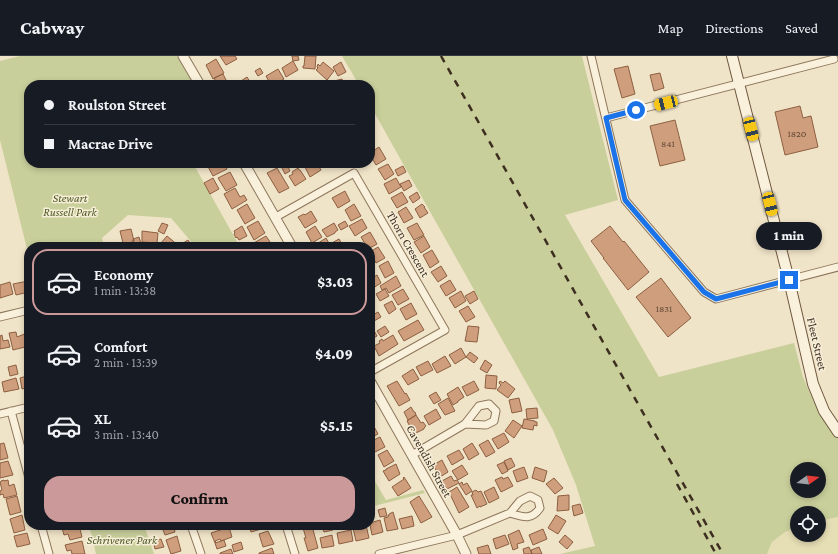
<!DOCTYPE html>
<html lang="en">
<head>
<meta charset="utf-8">
<style>
  :root { --surface:#171b24; --page:#242831; --text:#f1f3f6; --muted:#9ea1a6; --line:#363941; --accent:#cc999b }
  body { margin:0; font-family:"Crimson Pro",serif; background:var(--page); color:var(--text); height:100vh; display:flex; flex-direction:column; font-size:15px; white-space:nowrap }
  * { box-sizing:border-box; margin:0 }
  p { font-size:13px; color:var(--muted) }
  .icon { flex:none; width:22px; height:22px; fill:none; stroke:currentColor; stroke-width:2; stroke-linecap:round; stroke-linejoin:round }
  .map { position:relative; flex:1; overflow:hidden }
  .drawer { position:absolute; left:24px; top:186px; width:351px; height:288px; display:flex; flex-direction:column; background:var(--surface); border-radius:16px; box-shadow:0 2px 6px #0003 }
  .drawer>* { flex:none }
  .banner { position:absolute; left:24px; top:24px; width:351px; height:88px; border-radius:16px; box-shadow:0 2px 6px #0003; display:grid; align-content:center; height:88px; padding:0 20px; background:var(--surface) }
  .needle { width:26px; rotate:76deg }
  .tools { position:absolute; left:790px; top:406px; display:grid; gap:8px }
  .tools a { display:grid; place-items:center; width:36px; height:36px; border-radius:50%; background:var(--surface); box-shadow:0 2px 6px #0003; font-size:20px }
  .end { position:absolute; width:18px; height:18px; margin:-9px; border:5px solid #1a73e8; background:#fff; box-shadow:0 0 0 2px #fff }
  .from { border-radius:50% }
  .bubble { position:absolute; height:28px; border-radius:14px; background:var(--surface); box-shadow:0 2px 6px #0003; font-size:13px; font-weight:800; line-height:28px; text-align:center }
  .car { position:absolute; width:12px; height:24px; margin:-12px -6px; border-radius:5px; box-shadow:0 0 3px 1px #0007; background:linear-gradient(#f5c518 24%,#345 0 40%,#f5c518 0 76%,#345 0 86%,#f5c518 0) }
  .banner b { display:flex; align-items:center; gap:14px; height:38px; font-size:15px }
  .banner b+b { border-top:1px solid var(--line) }
  .banner i { width:10px; height:10px; background:var(--text) }
  ul { padding:7px 0 0; list-style:none }
  li { display:flex; align-items:center; gap:12px; height:66px; margin:0 8px 6px; padding:0 12px; border:2px solid transparent; border-radius:16px }
  li div { flex:1 }
  li b { display:block; font-size:15px }
  li em { font-style:normal; font-weight:800 }
  li.selected { border-color:var(--accent) }
  li>.icon { width:36px; height:36px; stroke-width:1.5 }
  .cta { display:flex; gap:8px; margin-top:auto; padding:8px 20px }
  .cta a { flex:1; height:46px; border-radius:16px; background:var(--accent); color:#111; font-size:16px; font-weight:800; line-height:46px; text-align:center }
  header { display:flex; align-items:center; gap:24px; box-sizing:border-box; height:56px; padding:0 20px; background:var(--surface); border-bottom:1px solid var(--line) }
  header strong { font-size:19px }
  nav { display:flex; gap:22px; margin-inline-start:auto; font-size:14px }
  .map>svg:first-child { display:block }
  .farmland { fill:#e6deb5 }
  .green { fill:#c9cf9b; fill-rule:evenodd }
  .lines { fill:none; stroke-linecap:round; stroke-linejoin:round }
  .stream { stroke:#6f938a; stroke-width:2.5 }
  .building { fill:#cf9f7d; stroke:#8d5f41 }
  .minor-casing { stroke:#8d765c; stroke-width:9 }
  .tertiary-casing { stroke:#8d765c; stroke-width:11 }
  .secondary-casing { stroke:#6f573f; stroke-width:12 }
  .minor { stroke:#faf1dc; stroke-width:7 }
  .tertiary { stroke:#faf1dc; stroke-width:9 }
  .secondary { stroke:#faf1dc; stroke-width:10 }
  .rail { stroke:#3d2e20; stroke-width:2.5; stroke-dasharray:7 7; stroke-linecap:butt }
  .route { stroke:#1a73e8; stroke-width:5 }
  .labels { text-anchor:middle; stroke-width:3; stroke-linejoin:round; paint-order:stroke }
  .number-label { font-size:10px; fill:#624a37 }
  .park-label { font-size:12px; font-style:italic; fill:#4d5a26; stroke:#f7eed8 }
  .street-label { font-size:12px; fill:#3d2e20; stroke:#f7eed8 }
</style>
</head>
<body>
<header>
<strong>Cabway</strong>
<nav><a>Map</a><a>Directions</a><a>Saved</a></nav>
</header>
<div class="map">
<svg width="838" height="498" viewBox="0 0 838 498">
  <rect width="100%" height="100%" fill="#f0e4c8"/>
  <path class="farmland" d="M838 461V498H767L772 486 785 476 797 471V479H819V465Z"/>
  <path class="green" d="M20 0H177L194 29H29V107H197L194 109 240 191H194V189L171 162 128 159 102 182 104 191H101L99 186 77 191H29V201L0 84V5Z
    M342 0H582L618 144 565 159 659 321 794 287 803 321 814 346 834 373 838 377V461L819 465V457H797V471L785 476 772 486 767 498H560L595 490 576 429 553 374 370 49V29H359ZM797 413H819V435H797Z
    M370 417 386 444 423 434 425 437 370 451Z
    M89 469H144L154 498H96Z"/>
  <g class="lines">
    <path class="stream" d="M94 155 95 159"/>
  </g>
  <path class="building" d="M220 0H235L237 3 226 9Z
    M292 0H298L299 4 293 5Z
    M305 0H316L315 13 303 12V10H304Z
    M216 3 224 17 213 23 206 9Z
    M293 5 298 14 286 21 282 12Z
    M323 6 334 15 327 24 316 14 318 12 317 11 318 8 320 10Z
    M341 6 346 16 338 20 333 11Z
    M628 10 635 38 622 42 614 13Z
    M260 12 263 17 258 20 255 15Z
    M278 13 284 23 273 29H271L266 20Z
    M660 17 664 32 654 35 650 19Z
    M223 18 227 26 222 29H218L214 22Z
    M247 21 252 29H243L241 25Z
    M342 23 344 29H330V26Z
    M800 50 803 62 811 60 818 91 785 99 775 56Z
    M675 64 685 104 660 110 650 70Z
    M379 91 386 103 376 109 372 102 370 97Z
    M206 107H224L227 113 213 120Z
    M281 107H286L290 115 285 118 281 110 282 109Z
    M307 107H317L321 114 310 121 304 109Z
    M388 108 394 118 385 124 378 113Z
    M403 110 406 116 398 120 395 114Z
    M277 112 289 132 279 137 267 117Z
    M298 112 299 114H300L306 123 295 130 289 120 293 118 292 116Z
    M230 116 237 129 226 135 218 122Z
    M213 122 219 133 210 138 204 127Z
    M396 122 401 131 389 138 384 128Z
    M409 124 412 130 404 135 400 128Z
    M235 132 240 141 244 139 247 144 232 153 224 138Z
    M345 135 350 145 338 152 332 142Z
    M402 136 408 146 397 152 391 142Z
    M417 136 420 142 413 147 409 141Z
    M247 148 255 162 245 168 237 154Z
    M354 148 361 160 351 165 345 154Z
    M422 148 425 151H424L428 157 420 162 415 153Z
    M406 151 413 162 404 167 398 156Z
    M311 155 317 165 305 172 298 161 304 158 305 159Z
    M362 163 367 172 355 180 349 170Z
    M258 165 265 177 254 184 247 171Z
    M345 165 348 170 341 174 338 169Z
    M162 167 168 169 164 178 158 175Z
    M334 167 338 174 335 176V177L327 181 322 174Z
    M417 167 424 179 414 184 407 172Z
    M242 170 247 180 239 184 237 181 236 182 234 178 235 177 234 175Z
    M315 170 322 181 312 187 306 176Z
    M610 170 623 186 624 185 649 216 628 234 603 202H604L591 185Z
    M131 173 134 185H132L133 190 135 189V191H124L120 175Z
    M142 175 158 177 157 187 142 186Z
    M370 176 377 188 370 192V191H367L361 181Z
    M167 180 179 190 178 191H163L160 188Z
    M266 180 270 186 266 188 268 191H253L252 188Z
    M424 180 430 191 421 197 414 186Z
    M139 181 142 191H135L133 183Z
    M326 182 331 191H316L315 189Z
    M339 183 343 190 332 191 330 188Z
    M188 184 192 190 189 191H181L180 189Z
    M378 191 385 202 376 207 370 196Z
    M432 194 439 206 430 212 423 199Z
    M388 205 394 217 385 222 379 210Z
    M441 210 447 220 438 226 431 216Z
    M377 219 381 227 373 232 370 227V223Z
    M396 220 401 230 389 237 386 232 382 234 380 230Z
    M661 222 691 262 668 281 636 241Z
    M450 224 456 234 446 240 440 230Z
    M28 225 29 236 16 239 13 228Z
    M10 226 13 238 0 242V229Z
    M385 233 389 240 380 245 376 238Z
    M403 233 409 243 398 249 392 239Z
    M461 235 466 245 455 252 449 242Z
    M474 235 478 243 470 248 465 240Z
    M392 245 396 253 389 258 384 249Z
    M411 247 417 258 406 264 400 253Z
    M468 250 475 261 466 266 459 255Z
    M378 256 381 261 374 265 371 260Z
    M418 264 424 274 404 285 398 275Z
    M370 269H371L377 280 370 284Z
    M385 270 389 276 381 281 377 275Z
    M468 270 479 271 477 286 465 285Z
    M16 276 17 281 27 277 29 290 13 294 9 277Z
    M2 279 3 285 8 284 10 291 0 293V280Z
    M393 279 398 288 379 300 374 290 380 287 379 285 382 283 383 285Z
    M461 292 466 301 455 308 449 299Z
    M470 296 478 302 474 307 466 301Z
    M445 300 451 310 437 317 432 308Z
    M485 304 492 309 487 317 480 313Z
    M428 305 433 314 421 320 416 311Z
    M16 309 18 318 10 320 8 311Z
    M413 313 419 323 408 329 402 320Z
    M486 319 497 320 496 333 485 332Z
    M27 320H29V331L22 333 20 322Z
    M16 322 19 333 4 336 2 326Z
    M397 325 405 338 406 337 410 344 399 350 387 330Z
    M474 325 479 334 467 340 462 331Z
    M500 325 503 327 505 325 515 333 508 342 497 334 501 329 499 327Z
    M458 331 464 341 458 345V346L453 349 447 338Z
    M436 336 441 344 434 348 429 340Z
    M448 342 455 355 445 359 438 348Z
    M519 342 522 355 512 357 509 344Z
    M411 351 414 356H415L416 359 408 364 404 356Z
    M537 352 538 362 527 363 526 353Z
    M436 353 441 362 429 369 424 360Z
    M416 359 421 367 423 366 426 370 424 372V373L414 378 407 365Z
    M524 363 535 365V366H537V370L534 369 533 374 522 372Z
    M513 364 522 370 514 382 505 375Z
    M371 365 378 378 370 382V366Z
    M504 377 509 386 498 393 492 383Z
    M380 381 385 391 373 397 370 392V386Z
    M488 384 495 396 486 401 479 389Z
    M4 387 8 402 0 404V388Z
    M472 387 479 398 469 404 463 393Z
    M387 394 394 405 384 411 378 399Z
    M459 394 464 402 452 409 447 400Z
    M511 402 515 410 508 414 504 405Z
    M442 404 448 416 440 421 433 409Z
    M8 405 13 419 0 422V407Z
    M504 406 508 415 502 418 497 409Z
    M396 408 400 418 389 425 383 415 386 414V413Z
    M462 409 468 418 458 424 452 415Z
    M524 411 528 422 517 426 513 415Z
    M535 411 547 415 544 426 532 422Z
    M451 420 454 425 457 424 459 427 447 433 442 425Z
    M404 421 411 432 398 440 392 431 404 423 403 422Z
    M502 421 503 423 508 421 513 430 501 436 495 424Z
    M554 422 563 432 555 438 546 428Z
    M4 424V425L8 424 9 430 14 428 17 439 4 442 3 438 0 439V435L2 434 0 426H1V425Z
    M462 426 463 429 467 427 472 435 466 439 459 428Z
    M457 431 469 451 459 457 449 436Z
    M494 431 499 442 489 447 484 436Z
    M476 434 478 436 481 435 487 448 480 451V450L477 452 471 439H473L472 436Z
    M569 439V454L557 455 558 440Z
    M17 440 21 456 10 459 6 443Z
    M419 440 432 461 421 467 410 446Z
    M580 448 583 457 574 460 572 450Z
    M385 452 387 460 380 461 378 454Z
    M393 456 398 473 387 475 384 462 388 461 389 458Z
    M22 459 25 474 14 477 10 463Z
    M556 459 566 465 558 478 548 472Z
    M412 460 414 470 402 473 399 463Z
    M380 464 383 476 372 479 370 469V467Z
    M76 469H79L82 481 70 484 68 478 64 479 62 472Z
    M161 469H173L175 476 165 479Z
    M249 469H267L268 471 251 476Z
    M309 469V471L312 470 318 492 308 495 304 482H306L303 472 307 471V470Z
    M322 469H332L333 474 324 476Z
    M366 469 369 482 356 485 353 472Z
    M229 471 232 481 221 485 220 483 215 485 216 486 215 487 211 477Z
    M543 473 547 483 533 489 529 479Z
    M351 474 353 485 339 488 337 477Z
    M519 474 524 486 517 488 518 492 513 494 508 479Z
    M268 475 274 488 263 491 259 478Z
    M27 477 30 488 17 491 14 480Z
    M332 479 334 490 322 492 320 482Z
    M505 479 509 488 496 493 493 483Z
    M565 479 573 486 567 493 559 486Z
    M177 480 181 495 171 498 166 484Z
    M161 483 164 491 155 493 153 485Z
    M224 484 226 490 217 493 215 487Z
    M82 485 85 498H72L71 494 67 495 65 489Z
    M241 486 243 493 234 496 232 489Z
    M488 489 491 498H479L477 492Z
    M529 491 532 498H524L523 493Z
    M539 491 542 498H532L531 494Z
    M272 492 274 498H259V497Z
    M231 493 233 498H220V497Z"/>
  <g class="lines">
    <defs>
      <path id="minor" d="M591 0 625 144 704 236 716 243 838 211
        M304 29H306
        M606 62 834 3
        M276 161 354 117 445 274 370 316
        M0 261 29 254
        M11 355 29 422
        M0 358 29 351
        M412 399 465 368 479 350 489 348 496 355 494 365 486 369 465 368
        M41 469 49 498
        M191 469 201 498
        M286 469 295 498
        M379 498 457 479 510 457 520 445 530 440 538 444 540 452C531 465 523 461 510 457"/>
      <path id="tertiary" d="M183 0 200 29
        M244 107 292 191
        M370 325 457 479 466 498"/>
      <path id="secondary" d="M732 0 789 224 813 328 824 355 838 376"/>
    </defs>
    <use href="#minor" class="minor-casing"/>
    <use href="#tertiary" class="tertiary-casing"/>
    <use href="#secondary" class="secondary-casing"/>
    <use href="#minor" class="minor"/>
    <use href="#tertiary" class="tertiary"/>
    <use href="#secondary" class="secondary"/>
    <path class="rail" d="M441 0 723 498
      M677 428 716 498"/>
  </g>
  <g class="lines">
    <path class="route" d="M636 54 606 62 625 144 704 236 716 243 789 224"/>
  </g>
  <g class="labels">
    <g class="number-label">
      <text x="797" y="81">1820</text>
      <text x="668" y="91">841</text>
      <text x="664" y="256">1831</text>
    </g>
    <g class="park-label">
      <text x="70" y="146">Stewart<tspan x="70" dy="14">Russell Park</tspan></text>
      <text x="122" y="488">Schrivener Park</text>
    </g>
    <g class="street-label">
      <text transform="translate(408 188) rotate(60)" y="4">Thorn Crescent</text>
      <text transform="translate(817 288) rotate(77)" y="4">Fleet Street</text>
      <text transform="translate(429 405) rotate(61)" y="4">Cavendish Street</text>
    </g>
  </g>
</svg>
<div class="tools">
<a><svg class="needle" viewBox="-14 -14 28 28"><path d="M0-13l5 13h-10z" fill="#e53935"/><path d="M0 13l5-13h-10z" fill="#9ea1a6"/></svg></a>
<a><svg class="icon" aria-label="locate" viewBox="0 0 24 24"><circle cx="12" cy="12" r="6"/><path d="M12 2v4M12 18v4M2 12h4M18 12h4"/></svg></a>
</div>
<i class="end from" style="left:636px;top:54px"></i>
<i class="end" style="left:789px;top:224px"></i>
<div class="bubble" style="left:756px;top:166px;width:66px">1 min</div>
<i class="car" style="left:666px;top:47px;rotate:256deg"></i>
<i class="car" style="left:751px;top:73px;rotate:166deg"></i>
<i class="car" style="left:770px;top:148px;rotate:166deg"></i>
<div class="banner">
<b><i class="from"></i>Roulston Street</b>
<b><i></i>Macrae Drive</b>
</div>
<section class="drawer">
<ul>
<li class="selected"><svg class="icon" aria-label="car" viewBox="0 0 24 24"><path d="M5 17H2v-5l4-1 3-4h7l3 4 3 1v5h-3M9 17h6M6 11h13"/><circle cx="7" cy="17" r="2"/><circle cx="17" cy="17" r="2"/></svg><div><b>Economy</b><p>1 min · 13:38</p></div><em>$3.03</em></li>
<li><svg class="icon" aria-label="car" viewBox="0 0 24 24"><path d="M5 17H2v-5l4-1 3-4h7l3 4 3 1v5h-3M9 17h6M6 11h13"/><circle cx="7" cy="17" r="2"/><circle cx="17" cy="17" r="2"/></svg><div><b>Comfort</b><p>2 min · 13:39</p></div><em>$4.09</em></li>
<li><svg class="icon" aria-label="car" viewBox="0 0 24 24"><path d="M5 17H2v-5l4-1 3-4h7l3 4 3 1v5h-3M9 17h6M6 11h13"/><circle cx="7" cy="17" r="2"/><circle cx="17" cy="17" r="2"/></svg><div><b>XL</b><p>3 min · 13:40</p></div><em>$5.15</em></li>
</ul>
<div class="cta"><a>Confirm</a></div>
</section>
</div>
</body>
</html>
